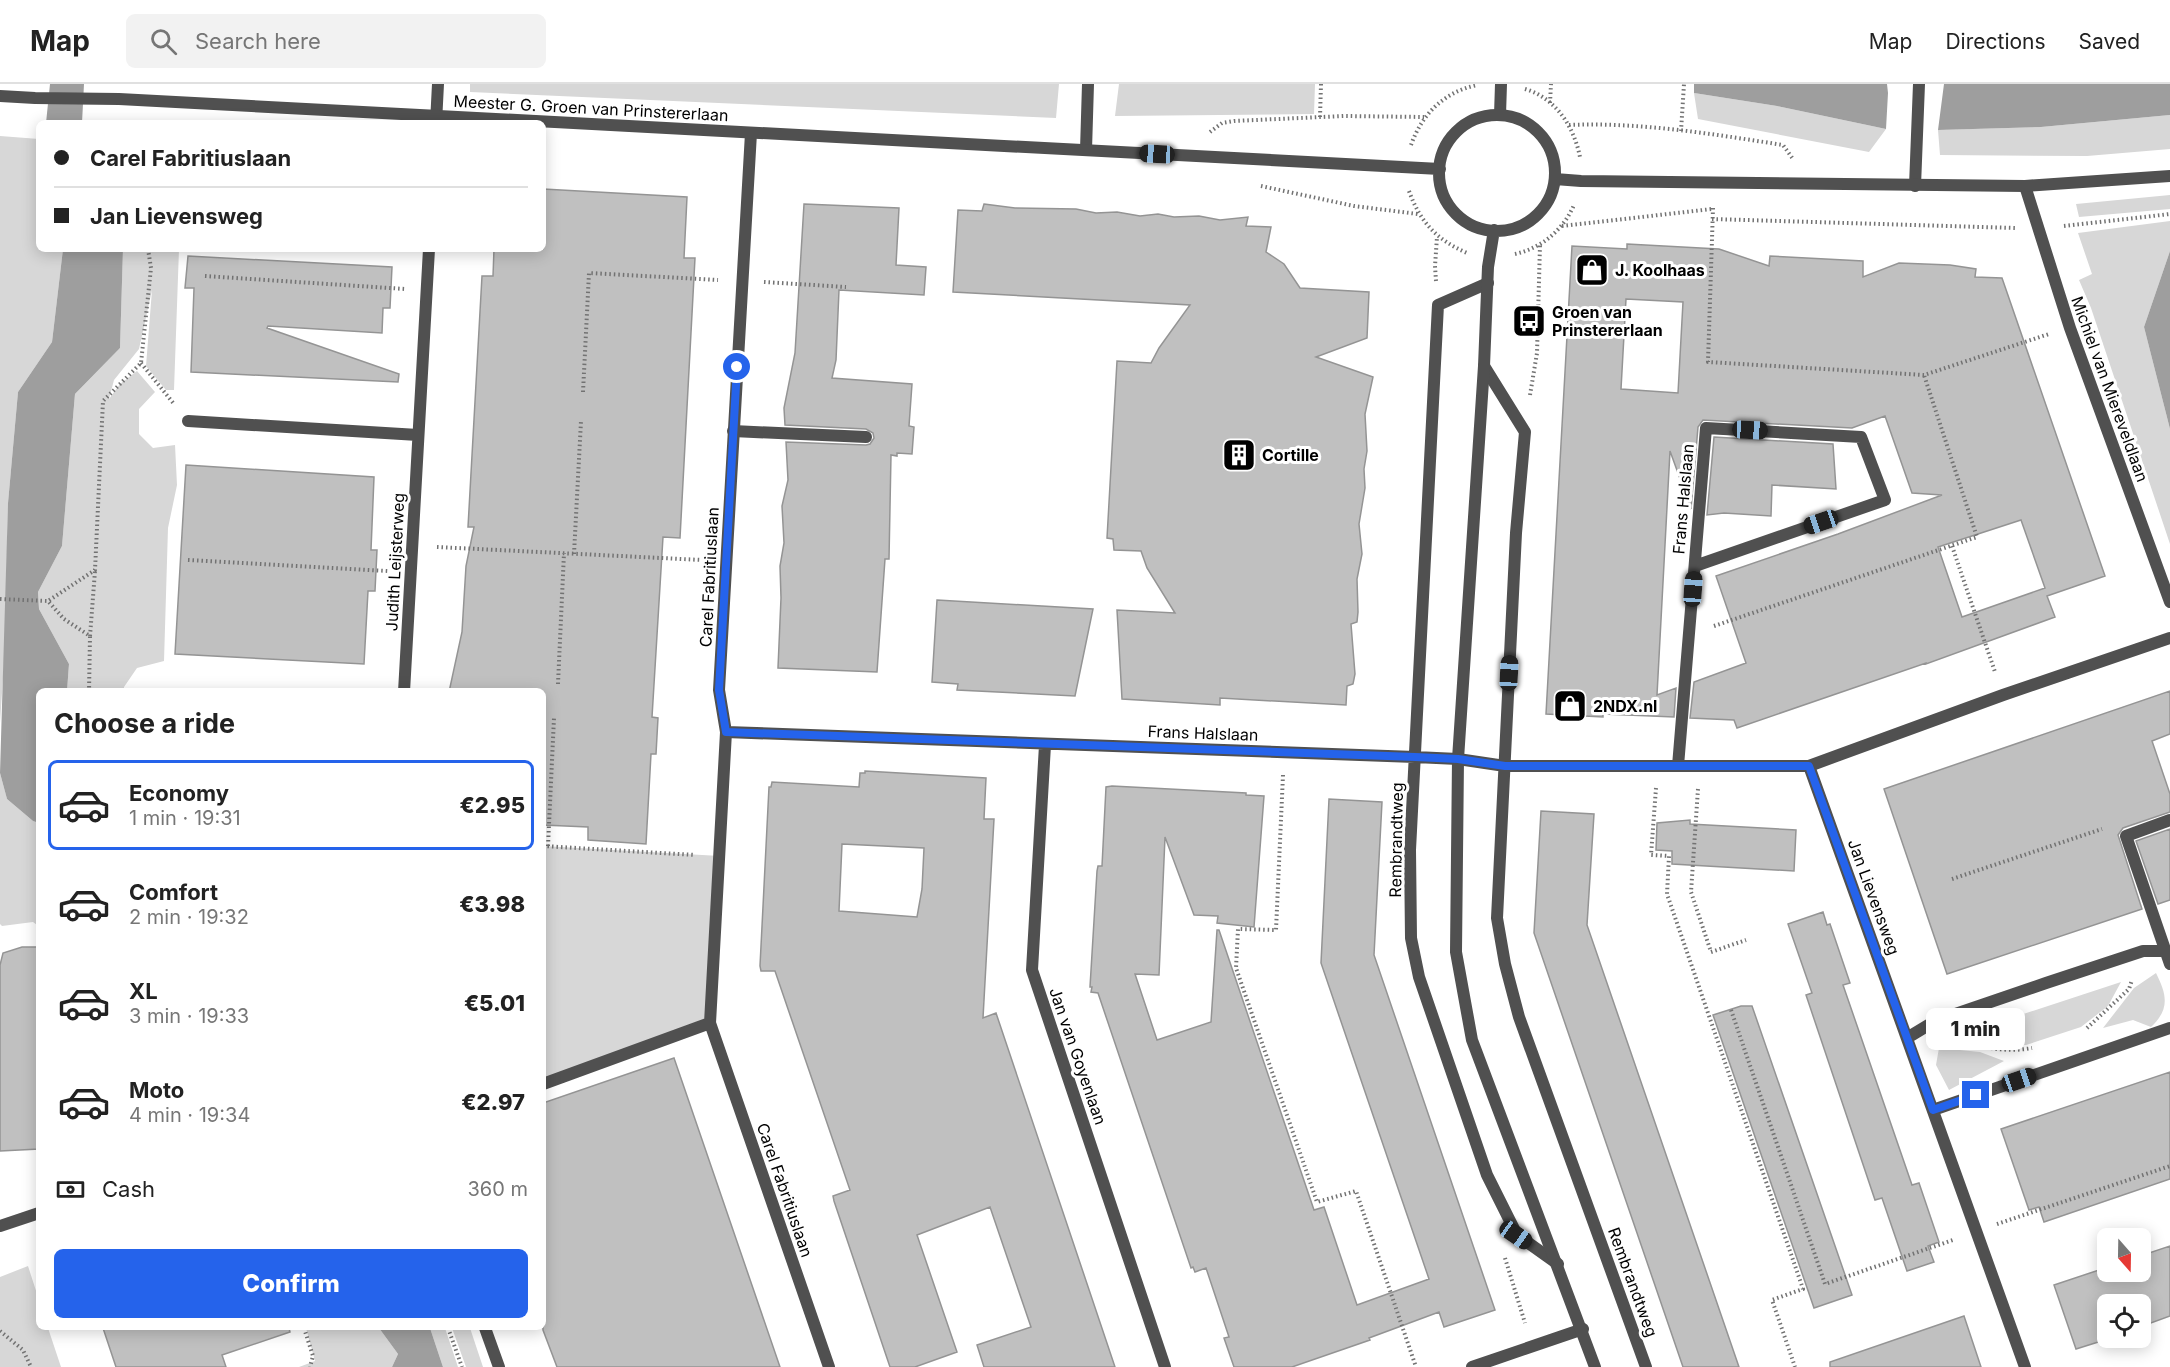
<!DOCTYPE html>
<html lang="en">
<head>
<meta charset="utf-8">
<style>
  :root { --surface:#fff; --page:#f2f2f2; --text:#222; --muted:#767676; --line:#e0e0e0; --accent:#2563eb }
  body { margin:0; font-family:Inter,sans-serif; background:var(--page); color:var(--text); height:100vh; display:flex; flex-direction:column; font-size:22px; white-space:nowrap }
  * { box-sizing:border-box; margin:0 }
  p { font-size:20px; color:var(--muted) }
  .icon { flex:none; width:33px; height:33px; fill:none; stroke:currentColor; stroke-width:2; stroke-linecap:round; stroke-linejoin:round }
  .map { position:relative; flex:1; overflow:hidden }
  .drawer { position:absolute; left:36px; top:604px; width:510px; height:642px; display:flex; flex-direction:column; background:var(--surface); border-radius:9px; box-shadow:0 3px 15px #0003 }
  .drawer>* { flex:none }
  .top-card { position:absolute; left:36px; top:36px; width:510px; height:132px; border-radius:9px; box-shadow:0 3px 15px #0003; display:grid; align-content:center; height:132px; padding:0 18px; background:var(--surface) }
  .needle { width:39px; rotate:160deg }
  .tools { position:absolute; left:2097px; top:1144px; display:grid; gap:12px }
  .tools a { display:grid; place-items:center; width:54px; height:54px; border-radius:9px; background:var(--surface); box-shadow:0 3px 15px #0003; font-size:30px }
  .end { position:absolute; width:27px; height:27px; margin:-14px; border:8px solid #2563eb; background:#fff; box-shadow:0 0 0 3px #fff }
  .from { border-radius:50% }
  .bubble { position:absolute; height:42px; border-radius:9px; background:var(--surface); box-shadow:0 3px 15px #0003; font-size:20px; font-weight:800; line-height:42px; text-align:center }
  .car { position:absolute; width:18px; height:36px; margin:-18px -9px; border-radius:8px; box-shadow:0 0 4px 2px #0007; background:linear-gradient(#222 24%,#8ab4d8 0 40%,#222 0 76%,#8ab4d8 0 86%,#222 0) }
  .top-card b { display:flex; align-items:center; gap:21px; height:57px; font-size:22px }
  .top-card b+b { border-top:2px solid var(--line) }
  .top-card i { width:15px; height:15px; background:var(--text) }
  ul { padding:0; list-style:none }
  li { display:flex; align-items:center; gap:18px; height:90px; margin:0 12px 9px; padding:0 6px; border:3px solid transparent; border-radius:9px }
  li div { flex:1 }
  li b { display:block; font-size:22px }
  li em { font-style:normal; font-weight:800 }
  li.current { border-color:var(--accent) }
  li>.icon { width:54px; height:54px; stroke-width:1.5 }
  h2 { padding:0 18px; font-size:27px; line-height:72px }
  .pay { display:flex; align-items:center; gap:15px; height:66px; padding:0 18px; font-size:22px }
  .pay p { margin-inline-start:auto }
  .cta { display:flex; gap:12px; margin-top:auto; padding:12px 18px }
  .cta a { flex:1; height:69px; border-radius:9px; background:var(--accent); color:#fff; font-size:24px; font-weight:800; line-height:69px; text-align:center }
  header { display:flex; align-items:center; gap:36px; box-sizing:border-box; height:84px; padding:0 30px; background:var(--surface); border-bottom:2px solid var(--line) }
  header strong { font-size:28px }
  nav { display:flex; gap:33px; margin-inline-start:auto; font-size:21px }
  .search { width:420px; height:54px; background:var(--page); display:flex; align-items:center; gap:15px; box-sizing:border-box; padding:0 21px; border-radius:9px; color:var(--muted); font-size:22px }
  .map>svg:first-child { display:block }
  .green { fill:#d7d7d7 }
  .water { fill:#9e9e9e }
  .building { fill:#c0c0c0; stroke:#949494; stroke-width:1.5; fill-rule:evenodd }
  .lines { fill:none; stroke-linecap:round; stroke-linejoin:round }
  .path { stroke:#727272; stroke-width:4; stroke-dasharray:1.5 3; stroke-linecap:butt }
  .service { stroke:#505050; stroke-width:12 }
  .minor { stroke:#505050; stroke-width:12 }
  .tertiary { stroke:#505050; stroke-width:12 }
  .route { stroke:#2563eb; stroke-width:8 }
  .labels { text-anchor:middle; stroke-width:6; stroke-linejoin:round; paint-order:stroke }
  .street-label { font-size:16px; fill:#000; stroke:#fff }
  .poi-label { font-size:16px; font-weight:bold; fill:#000; stroke:#fff; text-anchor:start }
</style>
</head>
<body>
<header>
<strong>Map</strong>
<div class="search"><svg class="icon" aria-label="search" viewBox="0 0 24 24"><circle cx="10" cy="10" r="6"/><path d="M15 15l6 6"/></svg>Search here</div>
<nav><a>Map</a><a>Directions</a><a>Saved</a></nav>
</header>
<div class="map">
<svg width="2170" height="1283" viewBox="0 0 2170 1283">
  <rect width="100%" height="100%" fill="#fff"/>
  <path class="green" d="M470 0H1059L1056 34 470 8Z
    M1119 0H1315L1314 30 1115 32Z
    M1694 9 1777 22 1886 45 1869 68 1698 35Z
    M2170 31V65L2087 72 1940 71 1938 46 2041 43Z
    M0 52 39 55V165H63L52 258 18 308 8 419 5 564 0 639Z
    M2170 111V125L2079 133 2076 120Z
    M2170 137V167L2144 243 2170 345V460L2091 224 2079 196 2092 190 2078 149Z
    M123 165H179L174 306H166L146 282 152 206 139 265 114 296 109 315 120 300 137 287 155 308 139 325V350L153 364 175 361 177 401 168 444 164 577 137 584 124 603V607H67L69 580 39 525 38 508 62 462 75 310 120 264Z
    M0 689 7 715 33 737 39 739V778H36L37 841 33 838 2 842 0 840Z
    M543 762 720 772 710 939 543 1000Z
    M2156 889C2167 911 2170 925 2151 943L2133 936 2103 944 2134 904Z
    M2121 898 2108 922 2081 943 2026 961 1988 959 1953 953Z
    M1939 964 1980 968 2004 977 1949 1006 1936 981Z
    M28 1182 39 1216V1244H48L61 1283H0V1193Z
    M306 1244H379L398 1270 392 1283H299L315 1277Z
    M430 1244H445L458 1283H443Z
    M452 1244H470L483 1283H466Z"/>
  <path class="water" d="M50 0H84L82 39H46Z
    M1694 0H1887L1888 9 1886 45 1777 22 1694 9Z
    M1944 0H2170V31L2041 43 1938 46Z
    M63 165H123L120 264 75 310 62 462 38 508 39 525 69 580 67 607 39 608V739L33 737 7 715 0 689 8 419 18 308 52 258Z
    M2170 167V345L2144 243Z
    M379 1244H430L443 1283H392L398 1270Z"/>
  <path class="building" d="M543 105 687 113 684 174H695L680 454 663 453 652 633 658 634 656 670H651L646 760 588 756V743L543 741V608H449L462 548 466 482 474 443H468L482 192H493L494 165H543Z
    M804 120 899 124 896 181 926 183 924 211 839 206 836 276 832 294 912 300 909 342 914 343 912 370 897 369V372L891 371 889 475H885L877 588 778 584 781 514 780 482 784 459 782 422 788 396 786 358 866 361 870 360 874 354 873 349 866 345 785 341 784 324 795 269Z
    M984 120 1015 124 1076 125 1096 129 1117 128 1140 132 1158 130 1174 133 1199 132 1220 136 1248 133 1246 142 1271 143 1266 168 1284 180 1300 204 1369 208 1367 254 1316 273 1373 293 1365 330 1367 367 1364 385 1365 404 1359 440 1362 470 1357 495 1358 528 1357 538 1351 540 1355 590 1353 600 1347 602 1346 621 1220 614V621L1122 615 1117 526 1175 529 1147 484 1141 467 1114 466 1113 455 1107 454 1117 277 1151 279 1159 264 1190 221 953 208 958 126 982 127Z
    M1627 160 1719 165 1769 182 1770 172 1863 177V193L1899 179 1950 181 1976 185 1975 193 2002 194 2105 492 2047 512 2055 533 1926 580V579L1737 644 1734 636 1690 634 1694 598 1746 579 1716 492 1838 450 1942 411 1912 409 1885 332 1852 344 1703 336 1698 343 1691 425 1670 367 1657 611 1676 604 1674 633 1603 630V633L1546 630 1572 162 1627 165ZM1626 215 1683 218 1678 309 1621 305ZM2021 436 2045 504 1962 533 1938 463Z
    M188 172 392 183 390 224H383L382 249 268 242 267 244 399 290 398 298 191 288 194 204H185Z
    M1714 353 1833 360 1836 405 1772 401 1771 432 1724 429 1707 431Z
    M186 381 374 393 371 466H377L375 507H368L364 580 175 570Z
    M937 516 1093 525 1075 612 957 606 958 600 932 598Z
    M2170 607V650L2152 657 2170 710V728L2123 744 2118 751 2142 825 1947 890 1884 705Z
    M865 687 986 694 984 735H994L983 934 996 929 1115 1283H984L977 1261 1031 1243 990 1123 917 1151 957 1268 915 1283H890L834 1117 833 1112 850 1106 775 887H761L760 882 769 703H771L772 698 859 703 860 689H865ZM842 760 924 764 922 805 917 833 839 827Z
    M1112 702 1246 709V711L1264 712 1254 843 1217 839 1218 832 1194 831 1165 753 1159 891 1135 890 1157 956 1211 938 1217 846H1219L1314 1126 1324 1123 1357 1221 1429 1195 1321 879 1329 715 1382 718 1374 871 1495 1226 1444 1243 1439 1228 1369 1254 1370 1256 1292 1283H1234L1224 1254 1229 1253 1206 1184 1195 1188 1193 1183 1191 1184 1098 909 1091 908 1092 903H1090L1097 787 1098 782H1102L1106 703Z
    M1541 727 1594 730 1587 841 1739 1283H1683L1534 849Z
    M1690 736V740L1796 746 1794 787 1672 780V767L1656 766 1657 739Z
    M2170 745V816L2158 820 2136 757Z
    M1823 828 1827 841 1830 840 1850 899 1843 901 1912 1101 1919 1099 1939 1158 1928 1162 1934 1178 1907 1187 1882 1114 1875 1116 1806 911 1812 909 1788 840Z
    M22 863H39V1065L0 1067V881L3 869Z
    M1741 922H1752L1852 1211 1814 1224 1713 931Z
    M674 974 780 1283H557L543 1246V1019Z
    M2170 988V1095L2044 1138 2039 1123 2029 1126 2001 1045Z
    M2170 1162V1232L2140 1243V1221H2108V1254H2111L2076 1265 2054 1201 2108 1183V1188H2140V1172Z
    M1964 1232 1981 1283H1830V1278Z
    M103 1244H289L290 1248 222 1271 226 1283H116Z"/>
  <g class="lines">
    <path class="path" d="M1525 5C1556 14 1574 43 1580 73
      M1550 19 1551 0
      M1320 33 1321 0
      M1569 41C1640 38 1713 50 1783 61L1793 75
      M1681 47 1684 0
      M1210 48 1222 39 1234 37 1344 32 1424 33
      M1411 61C1422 30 1444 8 1477 1
      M1261 102 1354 122 1418 130
      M1409 107C1420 138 1437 156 1467 169
      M1713 124 1708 278 1924 291 2049 250
      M1712 135 2015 144
      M1562 142 1712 125
      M2064 142 2170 130
      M1515 170C1542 164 1563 146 1574 121
      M205 192 405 205
      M1436 197 1435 182 1437 153
      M764 198 846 203
      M141 279 174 320
      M583 308 589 189 718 196
      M1530 311 1537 269 1540 161
      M1952 462 1995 588
      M437 463 702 476
      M574 470 581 337
      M188 476 388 487
      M0 515 48 517
      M1714 542 1977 453 1924 291
      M90 552 95 487
      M558 600 564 469
      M89 608 90 552 64 535 48 517 95 486 103 317 141 279 151 184 148 165
      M1283 691 1276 846 1238 845 1236 884 1317 1118 1356 1107 1416 1283
      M1656 704 1651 771 1669 772 1667 810 1803 1205 1772 1216 1795 1283
      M1698 705 1691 808 1711 868 1746 856
      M543 762 695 771
      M548 762 554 634
      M1952 795 2102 745
      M1731 926 1825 1200 1953 1156
      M2087 944 2129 905 2132 896
      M1956 956C1981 963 2006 969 2032 964
      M1997 1140 2170 1082
      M1505 1174 1525 1239
      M304 1244 313 1272 310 1283
      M448 1244 462 1283
      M0 1247 23 1266 31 1283"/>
    <path class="service" d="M733 347 866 353
      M1678 682C1688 570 1697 457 1706 344L1861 353 1885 416 1695 482"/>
    <path class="minor" d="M1500 31 1501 0
      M436 39 438 0
      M751 49 719 606 726 648 710 939 829 1283
      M1086 66 1088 0
      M1915 102 1919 0
      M2025 102 2070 244 2170 518
      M1488 199 1438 221 1410 766 1411 854 1419 893 1487 1091 1517 1151 1558 1180
      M1484 282 1525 348 1516 449 1497 834 1505 880 1519 933 1646 1283
      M188 337 418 351
      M404 608 429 165
      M726 648 1415 673 1458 675 1505 682H1809L2003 611 2170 554
      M1045 661 1032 886 1165 1283
      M1809 682 2025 1283
      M2170 736 2126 752 2170 880
      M1907 954 1935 937 2046 899 2143 867H2165
      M543 1000 710 939
      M1933 1026 2170 944
      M0 1142 39 1129
      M485 1244 499 1283
      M1472 1283 1583 1245"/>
    <path class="tertiary" d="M0 12 35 14 119 15 1440 85
      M1439 89a58 58 0 1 1 116 0a58 58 0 1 1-116 0Z
      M1555 95 1581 97 2025 102 2170 92
      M1494 146 1488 183 1484 282 1458 675 1456 868 1472 956 1595 1283"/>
  </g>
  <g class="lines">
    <path class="route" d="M737 283 719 606 726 648 1415 673 1458 675 1505 682H1809L1933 1026 1976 1011"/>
  </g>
  <defs>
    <symbol id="shop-square" viewBox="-11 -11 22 22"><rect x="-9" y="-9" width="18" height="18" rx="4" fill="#000" stroke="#fff"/><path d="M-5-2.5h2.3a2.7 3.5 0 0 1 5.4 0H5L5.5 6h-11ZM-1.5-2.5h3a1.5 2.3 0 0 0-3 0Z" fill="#fff"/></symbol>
    <symbol id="bus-square" viewBox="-11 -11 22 22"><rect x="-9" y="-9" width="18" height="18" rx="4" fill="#000" stroke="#fff"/><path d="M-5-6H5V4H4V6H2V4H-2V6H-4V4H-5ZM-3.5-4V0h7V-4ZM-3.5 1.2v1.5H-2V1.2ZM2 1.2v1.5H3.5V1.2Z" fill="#fff"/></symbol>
    <symbol id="building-square" viewBox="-11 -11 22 22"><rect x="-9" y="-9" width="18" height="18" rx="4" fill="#000" stroke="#fff"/><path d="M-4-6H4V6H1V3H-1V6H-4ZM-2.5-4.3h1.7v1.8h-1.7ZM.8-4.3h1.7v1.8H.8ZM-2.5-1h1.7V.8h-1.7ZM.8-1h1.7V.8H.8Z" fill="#fff"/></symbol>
  </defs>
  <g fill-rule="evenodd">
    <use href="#shop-square" x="1573" y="167" width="38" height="38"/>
    <use href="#bus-square" x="1510" y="218" width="38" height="38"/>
    <use href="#building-square" x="1220" y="352" width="38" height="38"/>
    <use href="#shop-square" x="1551" y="603" width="38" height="38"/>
  </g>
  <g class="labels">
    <g class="street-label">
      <text transform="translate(591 24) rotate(3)" y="6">Meester G. Groen van Prinstererlaan</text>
      <text transform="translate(2110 305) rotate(70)" y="6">Michiel van Miereveldlaan</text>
      <text transform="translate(1683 415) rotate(-85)" y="6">Frans Halslaan</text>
      <text transform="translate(395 478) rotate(-87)" y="6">Judith Leijsterweg</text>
      <text transform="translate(709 493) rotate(-87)" y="6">Carel Fabritiuslaan</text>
      <text transform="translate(1203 649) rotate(2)" y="6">Frans Halslaan</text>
      <text transform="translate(1396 756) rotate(-89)" y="6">Rembrandtweg</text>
      <text transform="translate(1874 813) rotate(70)" y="6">Jan Lievensweg</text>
      <text transform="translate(1078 972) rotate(71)" y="6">Jan van Goyenlaan</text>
      <text transform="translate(785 1106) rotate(71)" y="6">Carel Fabritiuslaan</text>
      <text transform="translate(1633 1198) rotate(70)" y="6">Rembrandtweg</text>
    </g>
    <g class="poi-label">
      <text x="1615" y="192">J. Koolhaas</text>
      <text x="1552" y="234">Groen van<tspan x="1552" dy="18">Prinstererlaan</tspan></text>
      <text x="1262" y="377">Cortille</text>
      <text x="1593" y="628">2NDX.nl</text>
    </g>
  </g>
</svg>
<div class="tools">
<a><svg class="needle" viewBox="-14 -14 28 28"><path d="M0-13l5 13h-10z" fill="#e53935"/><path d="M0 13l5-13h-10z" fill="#767676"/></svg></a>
<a><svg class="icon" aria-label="locate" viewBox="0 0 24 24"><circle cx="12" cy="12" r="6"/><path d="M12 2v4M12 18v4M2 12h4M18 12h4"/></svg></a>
</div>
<i class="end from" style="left:737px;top:283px"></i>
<i class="end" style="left:1976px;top:1011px"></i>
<div class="bubble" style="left:1926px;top:924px;width:99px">1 min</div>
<i class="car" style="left:1157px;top:70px;rotate:273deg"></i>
<i class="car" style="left:1750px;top:346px;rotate:93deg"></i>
<i class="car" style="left:1821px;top:438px;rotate:251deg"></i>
<i class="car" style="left:1693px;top:505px;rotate:4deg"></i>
<i class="car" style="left:1509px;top:589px;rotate:3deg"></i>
<i class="car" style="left:2019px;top:996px;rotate:71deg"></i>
<i class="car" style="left:1516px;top:1151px;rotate:125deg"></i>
<div class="top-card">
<b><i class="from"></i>Carel Fabritiuslaan</b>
<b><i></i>Jan Lievensweg</b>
</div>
<section class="drawer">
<h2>Choose a ride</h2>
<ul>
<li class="current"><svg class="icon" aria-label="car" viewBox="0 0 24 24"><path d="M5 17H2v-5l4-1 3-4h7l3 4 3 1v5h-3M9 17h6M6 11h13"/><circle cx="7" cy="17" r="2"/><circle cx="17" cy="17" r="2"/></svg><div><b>Economy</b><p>1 min · 19:31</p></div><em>€2.95</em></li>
<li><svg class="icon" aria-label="car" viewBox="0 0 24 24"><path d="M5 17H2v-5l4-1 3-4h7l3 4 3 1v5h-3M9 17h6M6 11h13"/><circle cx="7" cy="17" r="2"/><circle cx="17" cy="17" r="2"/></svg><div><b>Comfort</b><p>2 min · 19:32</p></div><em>€3.98</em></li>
<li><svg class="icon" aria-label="car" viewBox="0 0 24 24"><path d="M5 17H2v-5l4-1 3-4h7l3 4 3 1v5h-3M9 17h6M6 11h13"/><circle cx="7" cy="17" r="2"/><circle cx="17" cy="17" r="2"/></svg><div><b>XL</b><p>3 min · 19:33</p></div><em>€5.01</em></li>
<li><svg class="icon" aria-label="car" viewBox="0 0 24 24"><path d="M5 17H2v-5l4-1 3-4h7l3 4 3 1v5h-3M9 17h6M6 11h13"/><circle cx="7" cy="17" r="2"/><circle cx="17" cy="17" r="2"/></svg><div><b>Moto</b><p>4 min · 19:34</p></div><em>€2.97</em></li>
</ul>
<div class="pay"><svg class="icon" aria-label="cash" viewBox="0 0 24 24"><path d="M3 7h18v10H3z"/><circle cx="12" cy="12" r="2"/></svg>Cash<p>360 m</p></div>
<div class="cta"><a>Confirm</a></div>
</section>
</div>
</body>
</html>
